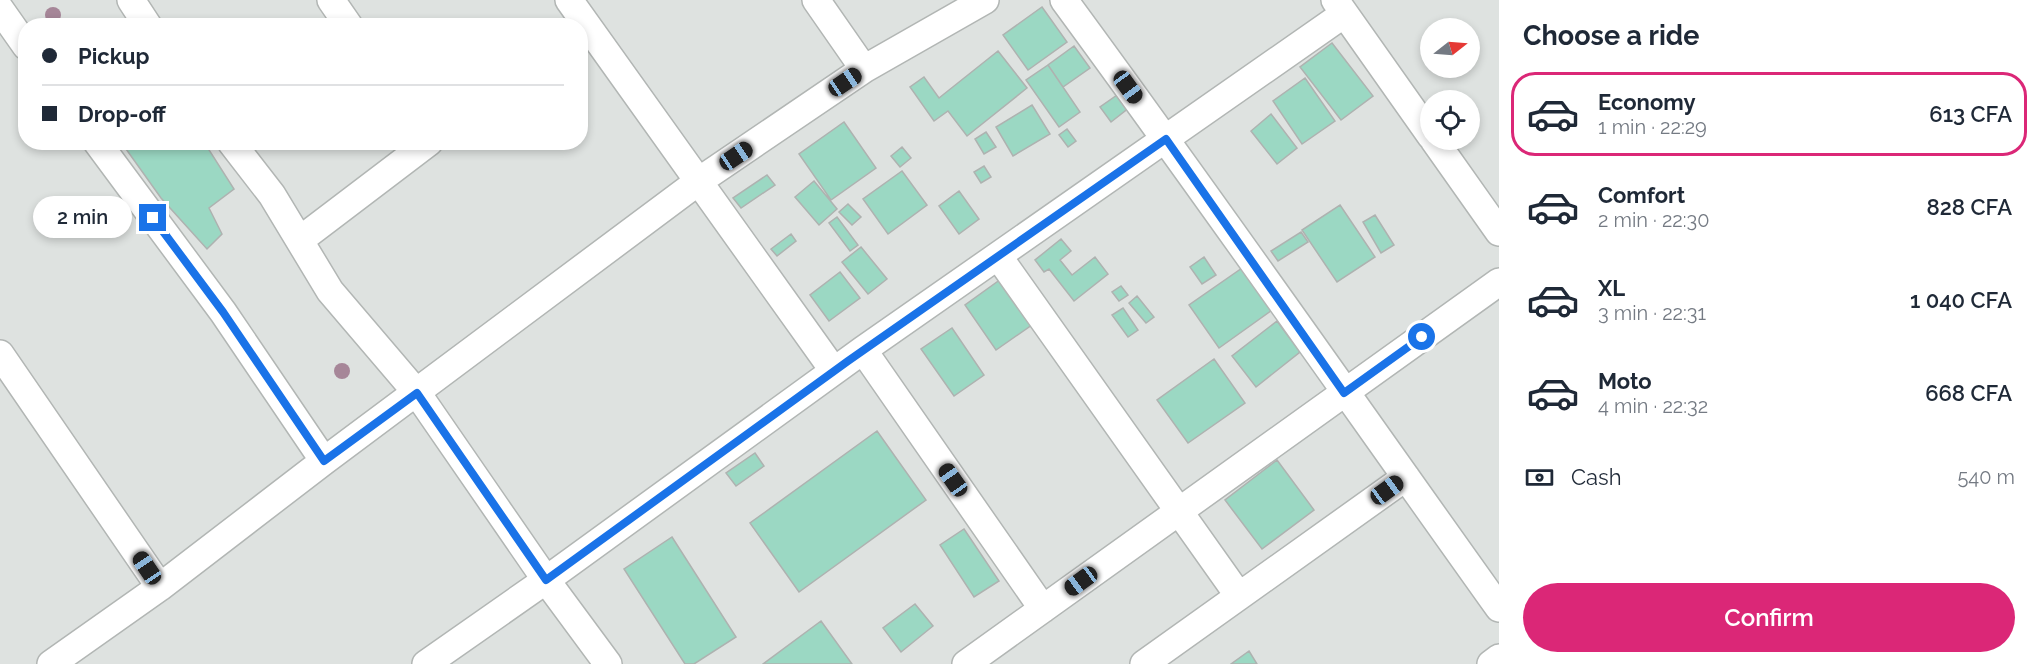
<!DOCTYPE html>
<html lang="en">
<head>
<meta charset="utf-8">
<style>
  :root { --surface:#fff; --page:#f2f2f3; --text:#1f2937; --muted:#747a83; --line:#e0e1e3; --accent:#db2777 }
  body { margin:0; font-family:Raleway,sans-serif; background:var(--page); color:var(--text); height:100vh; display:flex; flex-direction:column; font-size:22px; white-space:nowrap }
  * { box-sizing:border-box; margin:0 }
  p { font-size:20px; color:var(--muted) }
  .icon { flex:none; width:33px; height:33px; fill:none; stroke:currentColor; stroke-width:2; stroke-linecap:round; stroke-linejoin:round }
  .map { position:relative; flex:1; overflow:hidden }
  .side { display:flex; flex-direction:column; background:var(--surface); width:540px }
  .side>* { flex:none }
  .banner { position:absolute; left:18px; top:18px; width:570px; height:132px; border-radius:24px; box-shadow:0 3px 9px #0003; display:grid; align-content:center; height:132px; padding:0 24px; background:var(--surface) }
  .needle { width:39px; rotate:73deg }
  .buttons { position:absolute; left:1420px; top:18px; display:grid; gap:12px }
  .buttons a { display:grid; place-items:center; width:60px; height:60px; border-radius:50%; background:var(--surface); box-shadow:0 3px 9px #0003; font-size:30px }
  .end { position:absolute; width:27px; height:27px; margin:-14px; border:8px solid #1a73e8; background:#fff; box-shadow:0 0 0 3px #fff }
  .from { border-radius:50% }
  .bubble { position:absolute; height:42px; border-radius:21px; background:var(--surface); box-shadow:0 3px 9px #0003; font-size:20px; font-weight:600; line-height:42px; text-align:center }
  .car { position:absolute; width:18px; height:36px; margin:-18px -9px; border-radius:8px; box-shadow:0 0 4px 2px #0007; background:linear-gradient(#222 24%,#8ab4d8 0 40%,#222 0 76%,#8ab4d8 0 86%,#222 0) }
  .banner b { display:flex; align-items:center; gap:21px; height:57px; font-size:22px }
  .banner b+b { border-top:2px solid var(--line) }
  .banner i { width:15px; height:15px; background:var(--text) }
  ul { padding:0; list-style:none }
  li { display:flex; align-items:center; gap:18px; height:84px; margin:0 12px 9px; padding:0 12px; border:3px solid transparent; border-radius:24px }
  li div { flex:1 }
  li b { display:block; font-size:22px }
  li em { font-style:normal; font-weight:600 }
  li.current { border-color:var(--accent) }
  li>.icon { width:54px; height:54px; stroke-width:1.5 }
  h2 { padding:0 24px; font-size:27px; line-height:72px }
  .pay { display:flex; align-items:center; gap:15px; height:66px; padding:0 24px; font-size:22px }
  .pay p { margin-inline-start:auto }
  .button { display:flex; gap:12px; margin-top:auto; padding:12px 24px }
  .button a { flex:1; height:69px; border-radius:36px; background:var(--accent); color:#fff; font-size:24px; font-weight:600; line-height:69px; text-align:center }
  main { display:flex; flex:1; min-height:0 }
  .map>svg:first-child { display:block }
  .building { fill:#9bd8c3; stroke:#aeb2b0; stroke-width:1.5 }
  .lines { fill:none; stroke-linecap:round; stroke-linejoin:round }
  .minor-casing { stroke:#b2b6b4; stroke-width:30 }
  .minor { stroke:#fff; stroke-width:27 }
  .tree { fill:#a68698 }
  .route { stroke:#1a73e8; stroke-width:8 }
</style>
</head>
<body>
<main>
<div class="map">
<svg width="1499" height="664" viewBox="0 0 1499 664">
  <rect width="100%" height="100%" fill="#dee2e0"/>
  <path class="building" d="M1042 7 1067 42 1028 70 1003 35Z
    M1332 43 1373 96 1341 120 1300 67Z
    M1074 46 1090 68 1063 87 1048 65Z
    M998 51 1027 88 967 136 948 111 934 121 910 87 924 77 939 98Z
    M1048 65 1080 112 1059 127 1026 80Z
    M1305 78 1335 121 1302 144 1273 101Z
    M1120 93 1130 107 1111 122 1100 107Z
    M1032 105 1050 134 1013 156 996 127Z
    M1271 114 1297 148 1277 164 1251 131Z
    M844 122 876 168 831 200 799 154Z
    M1067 129 1076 141 1068 147 1059 135Z
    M986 132 996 147 984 154 975 139Z
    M121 142H204L234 189 209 208 222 234 207 249 161 198Z
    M902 147 911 158 900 167 891 156Z
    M984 166 991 177 981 183 974 172Z
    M902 171 927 205 888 234 863 199Z
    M767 175 775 185 741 208 733 198Z
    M814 181 837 209 819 225 795 197Z
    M959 191 979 219 959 234 939 206Z
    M848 204 861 217 852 225 839 212Z
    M1340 205 1375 257 1337 282 1302 230Z
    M1375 215 1394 245 1381 253 1363 222Z
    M837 217 858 245 850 251 829 223Z
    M1301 232 1308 242 1278 261 1271 251Z
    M791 234 796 241 777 256 771 249Z
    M1061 239 1071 251 1060 260 1072 275 1095 257 1108 274 1074 301 1049 269 1044 272 1035 260Z
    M861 247 887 279 868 294 842 262Z
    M1204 257 1216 275 1202 284 1190 267Z
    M1245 266 1275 308 1219 348 1189 305Z
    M840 272 860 298 829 321 810 295Z
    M1008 274 1039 320 996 350 965 305Z
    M1121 286 1128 295 1119 301 1112 292Z
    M1137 296 1154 317 1146 323 1129 303Z
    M1123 308 1138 330 1128 337 1112 315Z
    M1277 321 1300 352 1256 387 1232 356Z
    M952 328 984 375 954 396 921 349Z
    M1214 359 1245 403 1188 443 1157 400Z
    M877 431 926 500 799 592 750 523Z
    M755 453 764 466 736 486 726 473Z
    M1277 460 1314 510 1262 549 1225 500Z
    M964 529 999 581 974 597 940 545Z
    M672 537 736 637 694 664H685L624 569Z
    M915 604 933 626 901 652 883 628Z
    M821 621 852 664H763Z
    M1249 651 1257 664H1231Z"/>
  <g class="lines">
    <defs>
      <path id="minor" d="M131 0 148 26
        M331 0 349 26
        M569 0 834 371
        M816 0 864 69
        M1064 0C1212 201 1354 405 1499 608
        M1335 0 1431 136
        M0 9 26 46
        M1434 140 1499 232
        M97 142 223 312 324 461
        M231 142 272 195 330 291 417 393 546 580 608 664
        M300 240 429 142
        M998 256 1239 596
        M863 350 1043 609
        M0 354 160 587
        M51 664 160 587 324 461 699 181 864 69 985 0
        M426 664 546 580 863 350 1344 14
        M966 664 1499 282
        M1144 664 1406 477
        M1491 664 1499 658"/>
    </defs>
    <use href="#minor" class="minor-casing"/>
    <use href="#minor" class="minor"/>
  </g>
  <g class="tree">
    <circle cx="53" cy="15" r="8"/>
    <circle cx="342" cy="371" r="8"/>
  </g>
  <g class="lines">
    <path class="route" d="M153 218 223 312 324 461 417 393 546 580 848 361 1166 139 1344 393 1422 337"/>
  </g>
</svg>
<div class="buttons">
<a><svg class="needle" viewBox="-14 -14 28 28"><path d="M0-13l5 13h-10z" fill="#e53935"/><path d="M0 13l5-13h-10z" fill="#747a83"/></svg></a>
<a><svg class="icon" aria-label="locate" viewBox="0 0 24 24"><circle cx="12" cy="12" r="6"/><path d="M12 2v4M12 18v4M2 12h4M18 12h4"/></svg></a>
</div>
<i class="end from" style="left:1422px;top:337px"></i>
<i class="end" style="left:153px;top:218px"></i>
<div class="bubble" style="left:33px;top:196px;width:99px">2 min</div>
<i class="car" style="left:845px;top:82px;rotate:56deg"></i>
<i class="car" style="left:1128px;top:87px;rotate:144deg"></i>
<i class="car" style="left:736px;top:156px;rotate:56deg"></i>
<i class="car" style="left:953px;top:480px;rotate:325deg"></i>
<i class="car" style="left:1387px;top:490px;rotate:54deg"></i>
<i class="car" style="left:147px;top:568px;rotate:326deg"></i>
<i class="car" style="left:1081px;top:581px;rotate:234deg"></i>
<div class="banner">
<b><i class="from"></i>Pickup</b>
<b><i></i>Drop-off</b>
</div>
</div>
<section class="side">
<h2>Choose a ride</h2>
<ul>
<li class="current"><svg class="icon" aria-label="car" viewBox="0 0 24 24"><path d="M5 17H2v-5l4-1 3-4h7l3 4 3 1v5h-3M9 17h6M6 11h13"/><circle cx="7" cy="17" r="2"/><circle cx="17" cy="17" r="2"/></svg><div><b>Economy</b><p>1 min · 22:29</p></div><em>613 CFA</em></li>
<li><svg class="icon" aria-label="car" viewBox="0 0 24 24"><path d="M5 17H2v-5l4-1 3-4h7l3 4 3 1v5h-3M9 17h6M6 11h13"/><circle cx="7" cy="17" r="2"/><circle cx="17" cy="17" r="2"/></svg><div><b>Comfort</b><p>2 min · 22:30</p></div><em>828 CFA</em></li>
<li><svg class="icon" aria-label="car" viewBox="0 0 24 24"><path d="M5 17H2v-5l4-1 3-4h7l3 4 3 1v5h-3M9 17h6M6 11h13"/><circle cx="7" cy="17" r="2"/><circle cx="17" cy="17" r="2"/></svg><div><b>XL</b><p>3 min · 22:31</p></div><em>1 040 CFA</em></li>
<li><svg class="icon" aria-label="car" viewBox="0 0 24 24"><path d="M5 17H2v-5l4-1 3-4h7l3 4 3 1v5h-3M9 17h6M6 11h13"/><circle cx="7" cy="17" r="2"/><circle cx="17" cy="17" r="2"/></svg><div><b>Moto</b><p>4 min · 22:32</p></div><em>668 CFA</em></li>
</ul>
<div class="pay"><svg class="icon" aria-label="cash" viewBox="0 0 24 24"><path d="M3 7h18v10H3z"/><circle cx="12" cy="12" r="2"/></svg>Cash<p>540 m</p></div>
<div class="button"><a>Confirm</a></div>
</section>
</main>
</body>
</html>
